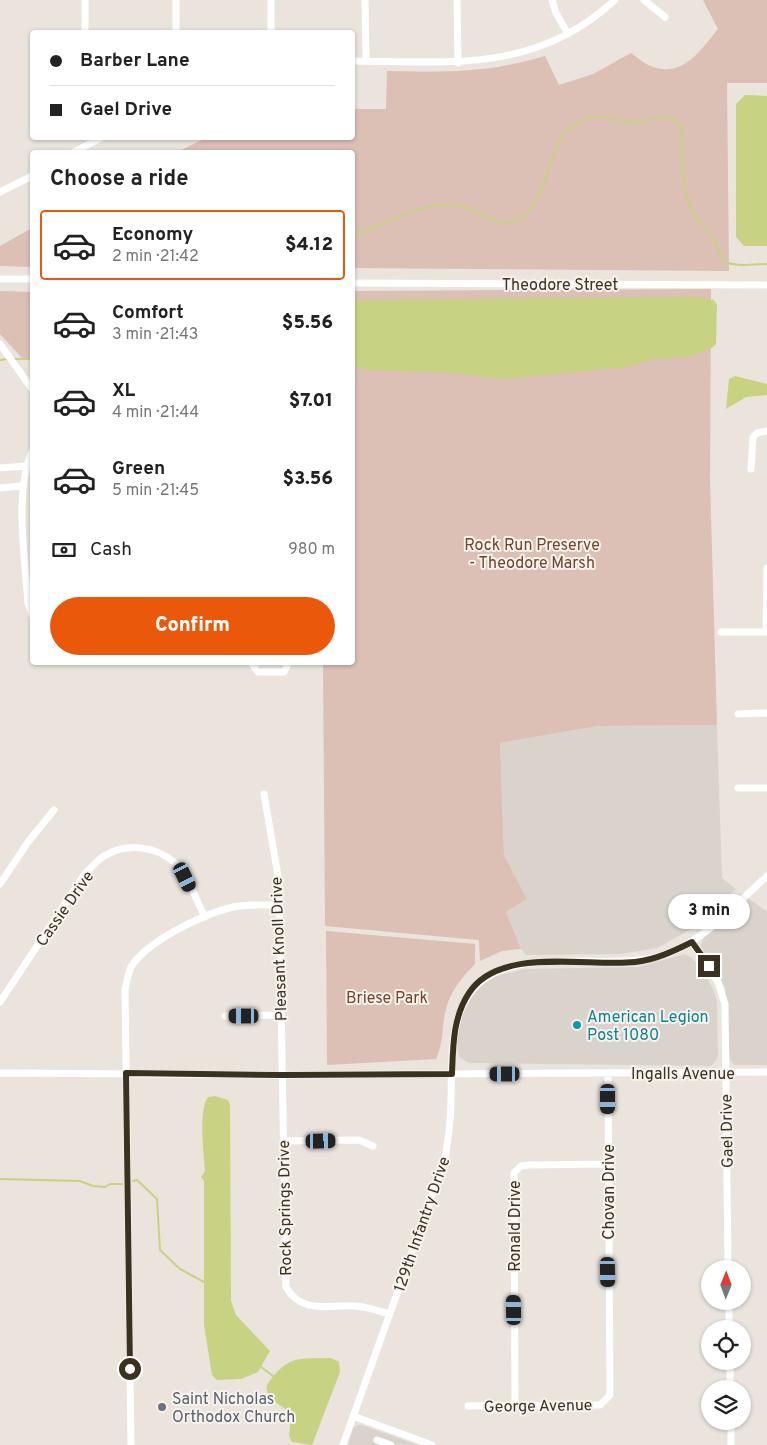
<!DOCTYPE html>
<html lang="en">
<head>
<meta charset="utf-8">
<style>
  :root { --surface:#fff; --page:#f6f6f6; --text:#222; --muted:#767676; --line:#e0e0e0; --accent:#ea580c }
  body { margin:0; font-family:Overpass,sans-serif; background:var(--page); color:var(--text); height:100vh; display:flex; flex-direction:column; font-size:19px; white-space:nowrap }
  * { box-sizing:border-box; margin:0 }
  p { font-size:16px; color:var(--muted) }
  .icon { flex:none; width:28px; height:28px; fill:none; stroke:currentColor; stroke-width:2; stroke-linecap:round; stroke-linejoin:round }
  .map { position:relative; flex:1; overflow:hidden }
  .side { position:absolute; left:30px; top:150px; width:325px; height:515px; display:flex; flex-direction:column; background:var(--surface); border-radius:5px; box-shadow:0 1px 4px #0004 }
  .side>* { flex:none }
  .hud { position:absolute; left:30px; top:30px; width:325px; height:110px; border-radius:5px; box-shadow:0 1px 4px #0004; display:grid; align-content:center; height:110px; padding:0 20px; background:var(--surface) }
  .needle { width:32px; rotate:1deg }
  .buttons { position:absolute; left:701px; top:1260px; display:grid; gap:10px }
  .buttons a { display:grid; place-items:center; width:50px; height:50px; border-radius:50%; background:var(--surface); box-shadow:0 1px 4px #0004; font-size:25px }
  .end { position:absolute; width:22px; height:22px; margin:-11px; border:6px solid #3a321f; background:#fff; box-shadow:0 0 0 2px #fff }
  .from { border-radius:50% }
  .bubble { position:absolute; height:35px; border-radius:18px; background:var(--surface); box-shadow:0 1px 4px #0004; font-size:16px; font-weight:800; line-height:35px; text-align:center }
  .car { position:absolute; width:15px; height:30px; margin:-15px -8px; border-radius:6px; box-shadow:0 0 4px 1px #0007; background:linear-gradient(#222 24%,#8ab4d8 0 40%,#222 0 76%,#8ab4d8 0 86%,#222 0) }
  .hud b { display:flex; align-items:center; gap:18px; height:48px; font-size:19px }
  .hud b+b { border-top:1px solid var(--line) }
  .hud i { width:12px; height:12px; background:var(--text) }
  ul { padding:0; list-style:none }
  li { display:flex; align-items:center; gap:15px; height:70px; margin:0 10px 8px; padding:0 10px; border:2px solid transparent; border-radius:5px }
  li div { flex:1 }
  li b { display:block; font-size:19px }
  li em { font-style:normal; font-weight:800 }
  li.current { border-color:var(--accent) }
  li>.icon { width:45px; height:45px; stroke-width:1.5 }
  h2 { padding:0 20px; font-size:22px; line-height:60px }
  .pay { display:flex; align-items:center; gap:12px; height:55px; padding:0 20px; font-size:19px }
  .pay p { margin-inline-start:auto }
  .action { display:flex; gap:10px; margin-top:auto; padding:10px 20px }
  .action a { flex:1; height:58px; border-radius:30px; background:var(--accent); color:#fff; font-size:20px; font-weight:800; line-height:58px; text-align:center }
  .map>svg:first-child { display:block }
  .built { fill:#dad3cc }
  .green { fill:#dcbfb5 }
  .water { fill:#c7d283 }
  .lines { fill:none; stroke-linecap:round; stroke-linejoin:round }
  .stream { stroke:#c7d283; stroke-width:2 }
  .minor { stroke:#fff; stroke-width:7 }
  .route { stroke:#3a321f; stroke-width:6 }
  .culture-dot { fill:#0f9aa8; stroke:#f7f2ee; stroke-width:2 }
  .worship-dot { fill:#6b7280; stroke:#f7f2ee; stroke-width:2 }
  .labels { text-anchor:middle; stroke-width:4; stroke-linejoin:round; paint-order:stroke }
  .street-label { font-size:16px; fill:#3a321f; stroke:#f7f2ee }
  .park-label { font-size:16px; fill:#714328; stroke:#f7f2ee }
  .culture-label { font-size:16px; fill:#0d838f; stroke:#f7f2ee; text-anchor:start }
  .worship-label { font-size:16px; fill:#5b616d; stroke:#f7f2ee; text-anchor:start }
</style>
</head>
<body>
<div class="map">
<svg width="767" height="1445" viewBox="0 0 767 1445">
  <rect width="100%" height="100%" fill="#eae4dd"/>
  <path class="built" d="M717 725 722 878 736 889 691 929 657 948 621 954 526 955 521 949 506 912 527 899 504 855 500 743 598 726Z
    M748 898 767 912V1065H735L730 1060 725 987 701 946 704 937Z
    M685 954 692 958 702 969 714 991 717 1002 718 1055 716 1060 711 1066 469 1063 459 1057 457 1040 462 1015 473 995 482 984 499 975 525 969 638 967Z
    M357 1425H362L418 1445H348L353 1428Z"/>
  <path class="green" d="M703 0H767V83H727L729 271 353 268 352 152H177L206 138H352L353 109H386L387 71C445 72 488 73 545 56L559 85 593 74 631 53C637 57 644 64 651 66 682 79 701 50 718 29Z
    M32 228V267L0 266V246Z
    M711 289 710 480 717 725 598 726 500 743 504 855 527 899 506 912 521 949 502 951 480 961 479 940 325 926 323 663 352 662 353 291Z
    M0 291 32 292V359L22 358 0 334Z
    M326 931 475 944V964C461 978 449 993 445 1013 442 1029 443 1044 436 1059L327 1065Z"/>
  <path class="water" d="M745 95 767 96V246H744L736 237V104Z
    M693 297 714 300 717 305 716 344 712 348 688 357 653 359 627 367 506 379 448 373 369 370 353 367V300Z
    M735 376 767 384V395L746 397 726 409 729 379Z
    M215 1096 228 1100 230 1105 231 1301 236 1315 270 1351 258 1372 241 1379 217 1380 212 1375 204 1325V1181L201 1177 205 1171C204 1154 198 1111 208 1097Z
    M331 1358 339 1362 340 1372 312 1445 292 1442 289 1436 291 1416C286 1406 271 1403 267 1391 265 1386 269 1382 272 1378 290 1354 304 1359 331 1358Z"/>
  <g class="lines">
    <path class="stream" d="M352 236C386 225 420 201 457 205 477 208 497 230 518 220 554 204 542 125 592 117 605 115 616 120 629 122 643 124 660 113 673 119 689 126 680 157 683 172 685 187 686 202 695 215 700 223 710 230 714 238 719 248 718 258 729 263 739 267 756 264 767 264
      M15 359H32
      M0 360 8 359
      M0 1179 80 1181 93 1186 105 1187 110 1184H122
      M133 1181 137 1180 157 1199 160 1250 180 1269 204 1282
      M261 1367 273 1376"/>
    <path class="minor" d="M85 0V32
      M176 0V32
      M271 0V32
      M365 0 366 61
      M457 0 458 63
      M552 0 556 13 568 34
      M644 0 665 17
      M352 61C451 62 536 73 615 0
      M74 152 101 138
      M0 192 32 176
      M0 279H32
      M352 283 767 285
      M0 344 32 389
      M32 452C14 492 25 559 28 603L32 615
      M0 468 26 466
      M751 469 753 437 757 433 767 431
      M0 488 22 486
      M721 632H767
      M766 632 767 568
      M251 662 258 672H284L289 662
      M738 714 767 713
      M738 788H767
      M264 794 279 882 286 1287C302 1315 329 1304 356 1306 368 1307 379 1311 390 1314
      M0 884 28 842 54 810
      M692 942 718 982 725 1004 728 1269
      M0 1002 84 875C90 869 96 861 104 856 126 843 155 845 175 863 189 877 196 900 205 917
      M225 1016 280 1015
      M0 1073 282 1075 767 1072
      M283 1141 359 1140 373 1146
      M729 1301V1329
      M730 1361V1389
      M515 1405 514 1173 521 1166 528 1165 607 1164
      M468 1406 600 1405 610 1395 608 1073
      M353 1416 432 1445
      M731 1421V1445
      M377 1440 391 1445
      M131 1445 125 989C127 982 128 973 131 967 147 941 203 914 233 907 248 904 264 905 279 905
      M343 1445 445 1159C447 1146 449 1134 450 1121 453 1085 448 1047 460 1012 489 931 606 978 669 953 707 938 737 903 767 876"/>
  </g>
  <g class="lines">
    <path class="route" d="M130 1369 126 1073 282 1075 452 1074C453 1046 453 1017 469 993 499 946 587 967 635 962 655 960 674 951 692 942L709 966"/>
  </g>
  <circle class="culture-dot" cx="577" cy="1025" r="5"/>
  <circle class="worship-dot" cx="162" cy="1407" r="5"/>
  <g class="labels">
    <g class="street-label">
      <text x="560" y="290">Theodore Street</text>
      <text transform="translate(64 908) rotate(-55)" y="6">Cassie Drive</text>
      <text transform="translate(278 949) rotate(-92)" y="6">Pleasant Knoll Drive</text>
      <text x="683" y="1079">Ingalls Avenue</text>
      <text transform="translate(726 1131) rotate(-91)" y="6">Gael Drive</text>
      <text transform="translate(608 1192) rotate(-90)" y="6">Chovan Drive</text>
      <text transform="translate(284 1208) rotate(-91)" y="6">Rock Springs Drive</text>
      <text transform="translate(421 1224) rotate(-71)" y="6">129th Infantry Drive</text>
      <text transform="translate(514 1226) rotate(-90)" y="6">Ronald Drive</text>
      <text transform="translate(538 1405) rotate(-1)" y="6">George Avenue</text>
    </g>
    <g class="park-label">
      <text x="532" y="550">Rock Run Preserve<tspan x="532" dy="18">- Theodore Marsh</tspan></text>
      <text x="387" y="1003">Briese Park</text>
    </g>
    <g class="culture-label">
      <text x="587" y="1022">American Legion<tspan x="587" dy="18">Post 1080</tspan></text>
    </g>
    <g class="worship-label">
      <text x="172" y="1404">Saint Nicholas<tspan x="172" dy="18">Orthodox Church</tspan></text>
    </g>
  </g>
</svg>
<div class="buttons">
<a><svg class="needle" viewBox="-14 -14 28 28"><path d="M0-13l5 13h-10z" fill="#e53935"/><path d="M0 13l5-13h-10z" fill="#767676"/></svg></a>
<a><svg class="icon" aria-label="locate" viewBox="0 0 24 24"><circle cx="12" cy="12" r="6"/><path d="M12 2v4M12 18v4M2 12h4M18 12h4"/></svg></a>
<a><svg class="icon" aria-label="layers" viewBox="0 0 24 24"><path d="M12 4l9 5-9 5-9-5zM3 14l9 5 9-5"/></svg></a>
</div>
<i class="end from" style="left:130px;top:1369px"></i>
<i class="end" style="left:709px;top:966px"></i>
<div class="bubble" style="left:668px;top:894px;width:82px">3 min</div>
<i class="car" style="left:185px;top:877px;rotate:154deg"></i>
<i class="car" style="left:244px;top:1016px;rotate:270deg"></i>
<i class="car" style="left:505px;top:1074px;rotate:270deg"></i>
<i class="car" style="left:608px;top:1099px;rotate:180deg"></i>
<i class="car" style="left:321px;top:1141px;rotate:89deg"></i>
<i class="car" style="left:608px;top:1272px;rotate:179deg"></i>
<i class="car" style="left:514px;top:1310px;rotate:359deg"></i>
<div class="hud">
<b><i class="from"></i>Barber Lane</b>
<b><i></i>Gael Drive</b>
</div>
<section class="side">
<h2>Choose a ride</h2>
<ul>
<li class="current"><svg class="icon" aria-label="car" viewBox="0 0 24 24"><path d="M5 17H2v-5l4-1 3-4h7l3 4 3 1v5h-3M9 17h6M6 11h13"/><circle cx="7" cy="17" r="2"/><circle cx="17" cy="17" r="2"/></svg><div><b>Economy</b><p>2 min · 21:42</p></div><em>$4.12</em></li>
<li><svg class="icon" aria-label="car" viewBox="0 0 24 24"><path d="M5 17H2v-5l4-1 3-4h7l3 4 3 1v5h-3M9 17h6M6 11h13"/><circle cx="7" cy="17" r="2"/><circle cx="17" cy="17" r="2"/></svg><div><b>Comfort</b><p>3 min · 21:43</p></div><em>$5.56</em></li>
<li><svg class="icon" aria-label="car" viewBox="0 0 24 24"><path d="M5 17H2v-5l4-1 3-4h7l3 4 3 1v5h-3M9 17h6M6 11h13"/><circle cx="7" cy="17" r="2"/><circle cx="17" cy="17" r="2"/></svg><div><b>XL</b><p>4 min · 21:44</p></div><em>$7.01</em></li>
<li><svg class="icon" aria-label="car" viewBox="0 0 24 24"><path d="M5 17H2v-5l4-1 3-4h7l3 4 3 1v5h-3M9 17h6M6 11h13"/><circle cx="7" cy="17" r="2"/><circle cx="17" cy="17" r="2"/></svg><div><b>Green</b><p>5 min · 21:45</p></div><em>$3.56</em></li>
</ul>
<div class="pay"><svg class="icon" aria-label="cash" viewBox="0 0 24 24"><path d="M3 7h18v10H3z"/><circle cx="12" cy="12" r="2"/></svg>Cash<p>980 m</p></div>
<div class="action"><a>Confirm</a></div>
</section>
</div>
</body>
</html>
